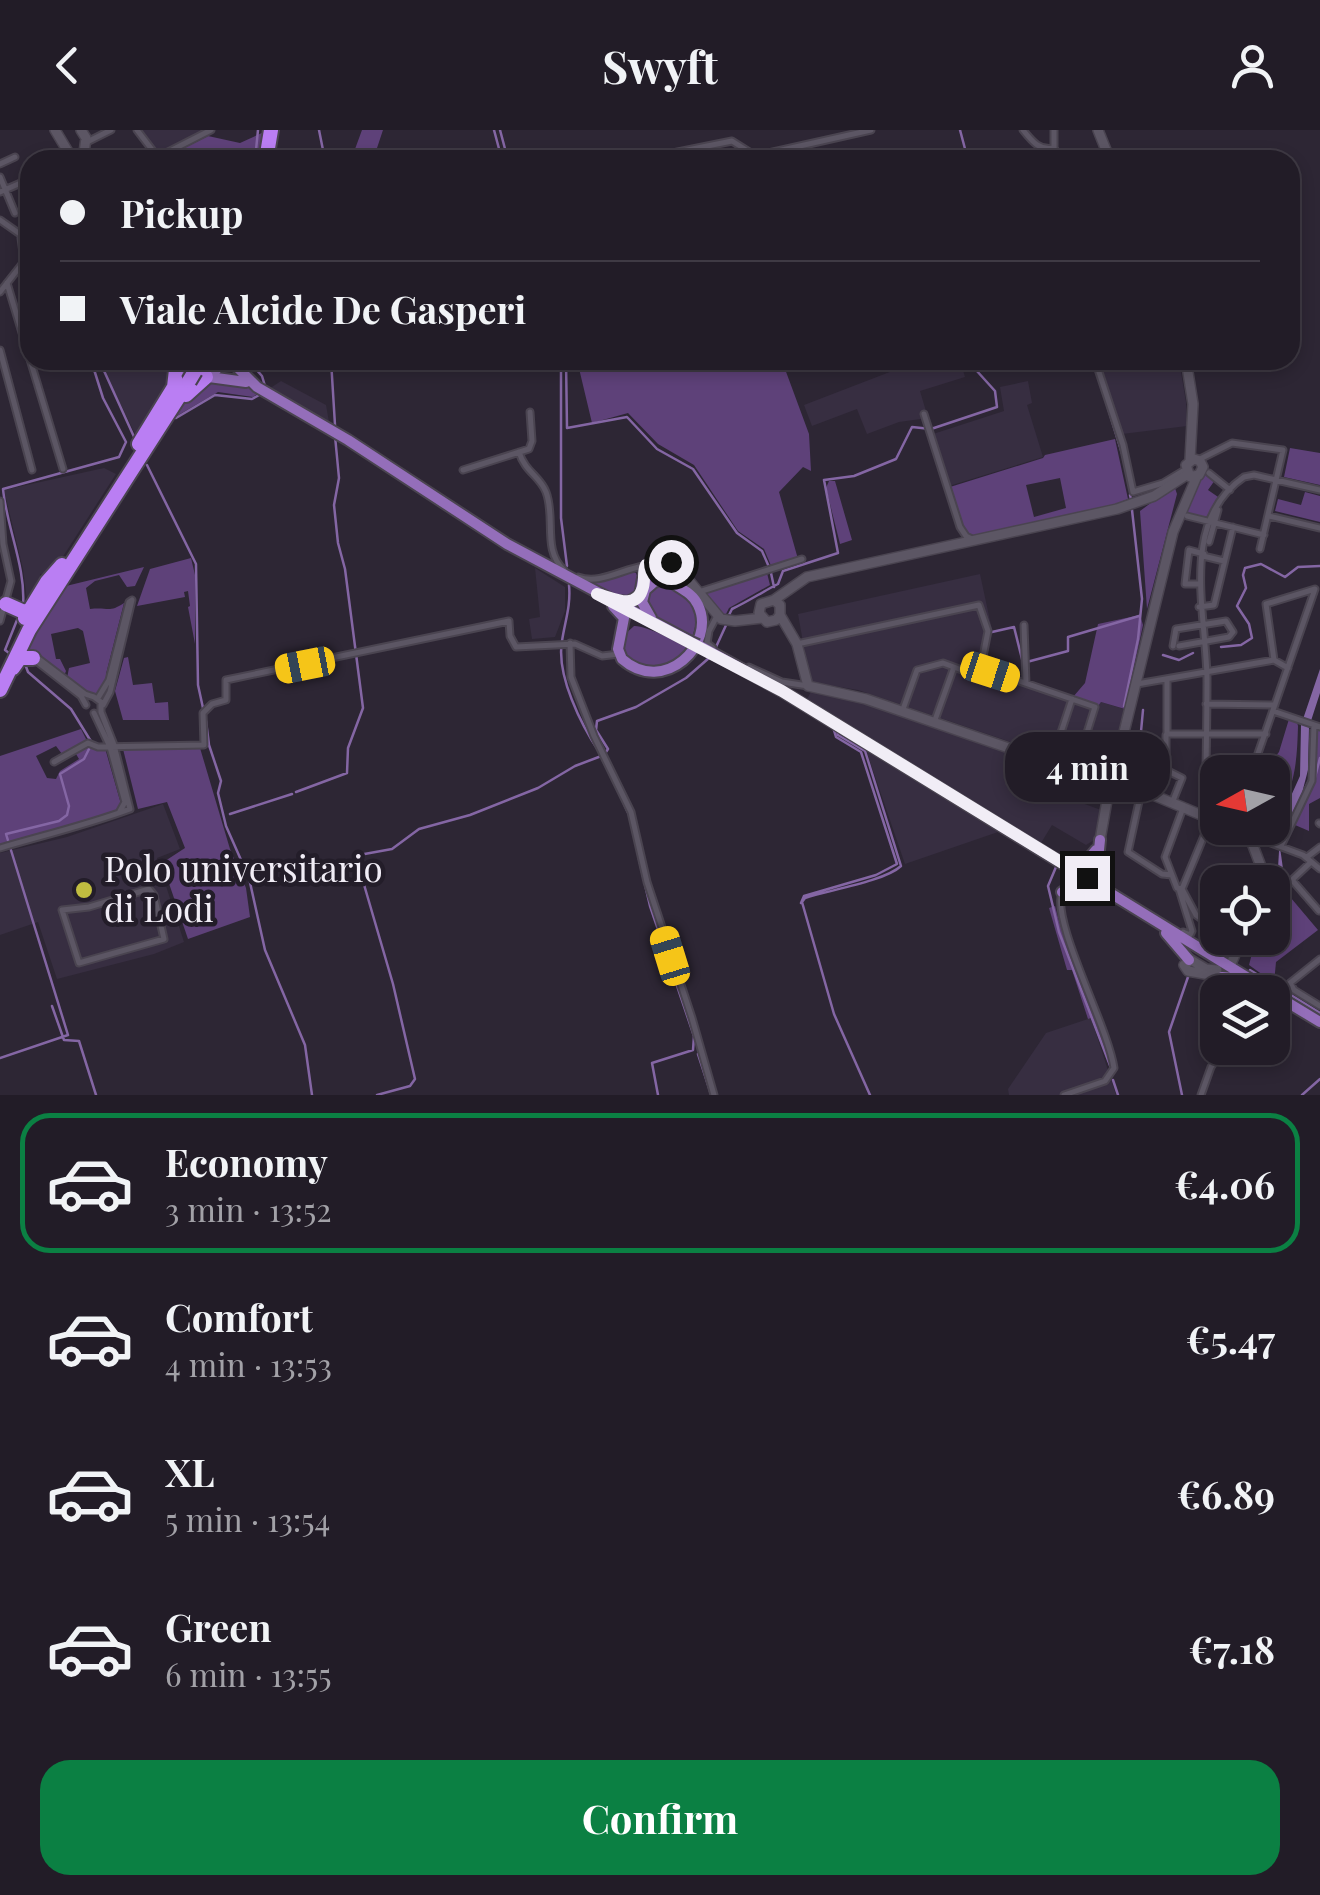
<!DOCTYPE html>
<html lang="en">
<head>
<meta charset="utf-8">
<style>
  :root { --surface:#221c27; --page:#2e2933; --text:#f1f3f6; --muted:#a2a1a7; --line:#3f3a44; --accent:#0b8043 }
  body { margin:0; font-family:"Playfair Display",serif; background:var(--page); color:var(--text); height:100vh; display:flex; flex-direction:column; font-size:38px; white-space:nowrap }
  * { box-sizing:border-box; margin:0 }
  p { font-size:32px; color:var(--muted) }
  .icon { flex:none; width:55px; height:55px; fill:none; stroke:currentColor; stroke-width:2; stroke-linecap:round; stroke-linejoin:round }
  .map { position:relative; height:965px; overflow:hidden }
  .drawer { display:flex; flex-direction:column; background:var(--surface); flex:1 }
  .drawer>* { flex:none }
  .banner { position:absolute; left:20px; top:20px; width:1280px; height:220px; border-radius:30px; box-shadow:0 5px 15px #0003,0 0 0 2px var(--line); display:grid; align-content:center; height:220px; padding:0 40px; background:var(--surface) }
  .needle { width:65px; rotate:262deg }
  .fabs { position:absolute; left:1200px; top:625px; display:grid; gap:20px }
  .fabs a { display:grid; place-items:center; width:90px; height:90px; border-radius:20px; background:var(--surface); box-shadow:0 5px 15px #0003,0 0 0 2px var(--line); font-size:50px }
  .end { position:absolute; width:45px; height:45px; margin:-22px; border:12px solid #f1edf6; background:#111; box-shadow:0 0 0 5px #111 }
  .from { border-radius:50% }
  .bubble { position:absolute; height:70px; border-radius:30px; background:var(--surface); box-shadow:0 5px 15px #0003,0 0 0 2px var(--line); font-size:32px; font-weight:700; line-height:70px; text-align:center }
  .car { position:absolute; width:30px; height:60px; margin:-30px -15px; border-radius:12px; box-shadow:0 0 8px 2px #0007; background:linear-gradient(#f5c518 24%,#345 0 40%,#f5c518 0 76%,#345 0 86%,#f5c518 0) }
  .banner b { display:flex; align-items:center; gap:35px; height:95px; font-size:38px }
  .banner b+b { border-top:2px solid var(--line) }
  .banner i { width:25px; height:25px; background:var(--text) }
  ul { padding:18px 0 0; list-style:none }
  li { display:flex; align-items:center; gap:30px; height:140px; margin:0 20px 15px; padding:0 20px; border:5px solid transparent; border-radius:30px }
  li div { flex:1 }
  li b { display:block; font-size:38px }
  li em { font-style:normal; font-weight:700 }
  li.active { border-color:var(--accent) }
  li>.icon { width:90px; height:90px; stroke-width:1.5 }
  .cta { display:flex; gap:20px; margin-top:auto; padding:20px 40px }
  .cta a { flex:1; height:115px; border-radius:30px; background:var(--accent); color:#fff; font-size:40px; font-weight:700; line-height:115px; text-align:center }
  header { display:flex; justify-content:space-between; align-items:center; height:130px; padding:0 40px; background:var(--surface); font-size:45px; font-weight:700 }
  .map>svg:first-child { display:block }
  .built { fill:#372e41 }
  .green { fill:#5e4179; fill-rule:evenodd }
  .water { fill:#8466a4 }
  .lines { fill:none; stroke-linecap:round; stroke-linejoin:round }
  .stream { stroke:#8466a4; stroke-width:2.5 }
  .street-casing { stroke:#4a4450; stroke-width:9 }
  .secondary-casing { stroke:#4a4450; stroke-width:12 }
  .primary-casing { stroke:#4a4450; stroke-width:14 }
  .highway-casing { stroke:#4a4450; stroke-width:18 }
  .street { stroke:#5c5664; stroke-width:5 }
  .secondary { stroke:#5c5664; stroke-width:9 }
  .primary { stroke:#946eba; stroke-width:10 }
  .highway { stroke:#ba7ef3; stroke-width:14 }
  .primary-bridge-casing { stroke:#4a4450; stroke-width:14; stroke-linecap:butt }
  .highway-bridge-casing { stroke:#4a4450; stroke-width:18; stroke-linecap:butt }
  .primary-bridge { stroke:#946eba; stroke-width:10 }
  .highway-bridge { stroke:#ba7ef3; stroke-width:14 }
  .route { stroke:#f1edf6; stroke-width:12 }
  .poi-dot { fill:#c1bd40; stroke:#231d29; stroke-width:4 }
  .labels { text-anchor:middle; stroke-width:9; stroke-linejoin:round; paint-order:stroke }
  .poi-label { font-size:35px; fill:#f1edf6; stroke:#231d29; text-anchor:start }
</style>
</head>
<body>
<header><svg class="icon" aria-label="back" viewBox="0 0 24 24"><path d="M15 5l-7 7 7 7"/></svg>Swyft<svg class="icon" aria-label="person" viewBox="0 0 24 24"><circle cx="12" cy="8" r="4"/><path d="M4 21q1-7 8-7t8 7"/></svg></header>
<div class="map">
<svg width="1320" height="965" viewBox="0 0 1320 965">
  <rect width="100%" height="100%" fill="#2d2634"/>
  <path class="built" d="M139 0H210L166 22 156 23Z
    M99 230H171L173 248 137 308Z
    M921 230H960L965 247 920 261 928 288 899 292 867 304 857 279 812 296 804 275Z
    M1098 230H1179L1186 272 1187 296 1122 304Z
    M281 251 326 275 330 298 266 261Z
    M1028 251 1032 273 1027 275 1043 327 949 356 933 304 1004 281 1000 257Z
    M104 338 116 344 53 442 40 444 42 456 31 473 27 470 23 439 4 360Z
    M535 438 565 457V481L555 507 532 509 529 489 540 487Z
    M980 444 992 500 985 537 1098 575 1101 572 1124 579 1107 645 858 560 810 552 798 484Z
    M812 560 883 577 978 612 1076 642 1069 663 1071 669 1101 680 1094 710 1086 715 1052 695 1041 713 807 569Z
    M866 620 909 647 998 702 905 734Z
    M163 674 180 719 157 728 184 812 154 824 57 849 38 792 0 805V723L67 707Z
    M1091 888 1116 965H1009L1008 959 1046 903Z"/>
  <path class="green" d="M362 0H383L373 30H351Z
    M264 2 260 30H210L208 20 170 25 208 6 240 13Z
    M577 230H787L785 239 809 304 811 341 803 337 779 362 798 429 772 438 764 419 738 401 694 335 658 314 628 283 592 293Z
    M207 252 243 253 260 262 253 267 218 262 175 287 189 264Z
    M1115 309 1128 369 1111 376 972 406 962 396 950 357 1043 328 1045 325ZM1060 348 1066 378 1034 387 1026 355Z
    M1290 318 1320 323V355L1284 347Z
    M1207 343 1215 350 1208 360 1221 369 1206 387 1185 383 1197 352Z
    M829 351H835L852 410 840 414 826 358Z
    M1171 358H1175L1177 364 1147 479 1140 381Z
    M1305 362 1320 366V392L1275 381 1278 369 1301 375Z
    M191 428 195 445V514L188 477 190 476 188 461 184 462 185 467 137 476 150 439Z
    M144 437 135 456 127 457 119 445 95 451 86 458 90 479C109 477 109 483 124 473L106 544 107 551 99 566 84 562 67 548 69 538 90 533 83 501 78 498 51 504 56 529H60L66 541 64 546 29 518V512L66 456Z
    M627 440 636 443 639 451 633 467 620 470 590 454Z
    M767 443 770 455 729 478 725 486 719 483 704 461Z
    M659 454C688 457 703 481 692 507L650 486 646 462Z
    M1140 485 1143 495 1125 579 1101 572 1098 576 1073 567 1085 553 1098 494Z
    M634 496C645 495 675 511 687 516 672 545 648 541 623 527V506Z
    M128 527 133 555 152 553 155 573 168 572 169 590H123L115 561 124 528Z
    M1289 589 1297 592 1298 596C1297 634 1295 653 1278 687L1273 686 1272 642H1263L1279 622Z
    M1311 598H1320V668L1309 674V701L1288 692 1308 649Z
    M81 599 89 615 97 620 105 618 121 674 119 680C78 692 41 706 0 716V626ZM56 616 62 624 73 619 79 629 60 641 56 649 47 648 36 626Z
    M200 618 230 719 246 758 250 787 188 809 162 733 185 718 167 672 138 679 123 619Z
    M1280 755 1318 800 1276 832 1274 853 1249 835 1256 808H1272L1273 765Z
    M1055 776C1068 832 1103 882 1111 940L1091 888 1088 889 1072 840H1067L1049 778Z"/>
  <path class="water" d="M1320 539V563L1309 597 1308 640 1302 663 1279 710 1284 746 1273 765 1271 752 1278 738 1281 688 1300 646 1301 595Z"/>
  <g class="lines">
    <path class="stream" d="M319 0 325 30
      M494 0 502 30
      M500 0 508 30
      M960 0 968 30
      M1051 21 1057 30
      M255 30 258 0
      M248 230 262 246 265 256
      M331 230 335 295
      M561 230V388L567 436
      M566 230 567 298 627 287 657 319 693 339 737 403 762 421 769 437
      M100 232 135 309
      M1100 252 1124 330
      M176 288 215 265 252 269 261 264
      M147 335 196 434 198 555 203 578
      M1130 365 1131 369
      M771 443 774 457
      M569 455C571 476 565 491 562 511 556 545 581 595 600 623
      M23 476C26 437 7 399 3 359L119 327 126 312 103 268 91 230
      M729 485 732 479C749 471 762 462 778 454L783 441 838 423 824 350 854 346 896 329 912 297 931 299 997 277 995 261 976 240 978 230
      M992 502 1014 497 1023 533 1068 521V507L1139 486
      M716 517 727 493
      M1221 517 1241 515 1252 508 1249 494 1237 476 1246 458 1243 445 1245 438 1261 434 1285 447 1298 437 1320 436
      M9 523 5 520 19 485
      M1163 525 1179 530 1193 523
      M1124 576 1138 509 1142 469 1132 380
      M206 591 209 615 221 651 218 663 226 696 249 748 265 820 305 915 312 965
      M837 599 838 605 865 621 901 736C885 751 830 760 805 768L802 772 834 884 870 965
      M1139 623 1143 580
      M1314 651 1320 628
      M296 662 347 643 348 618 363 578 345 439 338 413 334 375 339 348 335 306
      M621 667 630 687
      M230 684 292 664
      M639 729 650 776 694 906 693 920 652 933 658 965
      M1056 737 1048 756 1059 802 1111 938
      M801 773 804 766 876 745 897 734 861 622 836 607 833 597
      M1250 840 1320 883
      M52 876 64 910 79 911 96 965
      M698 924 711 964
      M0 928 68 905 6 704 59 691 67 685 69 676 60 644 84 629 92 613 71 579 28 542 25 534
      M1113 950 1118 965
      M377 965 410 956 415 949 393 854 358 734 359 725 392 719 419 699 470 685 538 658 575 636 604 625 608 619 596 600 597 591 636 577 686 548 709 528
      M1182 965 1169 902 1188 847
      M1302 965 1320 949"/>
    <defs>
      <path id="street" d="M137 0 153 21V30
        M1023 0C1032 11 1039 21 1054 18
        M1054 0V18L1061 30
        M87 12 111 0
        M153 21 159 25 166 23 211 0
        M638 30 732 11 751 23 764 24 871 0
        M0 34 15 27
        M0 47 15 83
        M0 62 30 49
        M0 90 30 111
        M21 108 24 131
        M7 153 63 339
        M0 162 30 124
        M0 220 32 340
        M1095 230 1123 315 1133 362 1163 353 1183 341
        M924 284 960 397 966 406 972 409
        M519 322C525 342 540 346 546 362 556 388 542 420 564 440
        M1198 330 1232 313 1283 320 1260 419
        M463 340 529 319 532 311 530 282
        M1209 343 1230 360
        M0 371 3 414 11 451 0 491
        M1187 386 1264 405
        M1269 386 1320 398
        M1209 412 1218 380
        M1203 426 1224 431
        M578 447C600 455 622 439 644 436
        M1199 454H1185L1189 420 1204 424
        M699 462 802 429
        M1199 477 1214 475 1233 397
        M1024 495 1026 553
        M570 513 571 547 594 606 631 682 647 752 692 888 714 965
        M797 514 979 475 988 501 980 542
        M1173 516 1176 499 1226 491 1233 502 1229 507 1179 516
        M713 518 707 513 709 501 717 486
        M35 526 85 564 94 567
        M35 530 81 566 86 575
        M749 537 782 552 808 556
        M1167 549V604H1266
        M1137 554 1274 530 1288 538
        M98 568 109 550 129 472 132 470 110 562 103 575
        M1206 574 1275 575
        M1273 581 1320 597
        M902 582 917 540 943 533 970 543 990 541 1095 577 1085 609
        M94 583 110 617 125 672 120 681
        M935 590 954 537
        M1166 605V640L1182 648 1172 673
        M54 632 88 613 98 617 204 615 203 583 212 574 226 570V550L509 491 510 506 516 517 575 514 602 526 619 524
        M1051 633 1072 569
        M1206 640 1248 639 1254 635 1315 459 1266 474 1274 530
        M1141 662 1128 722 1162 744 1172 745
        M1183 678 1165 727 1177 758 1182 759 1196 785 1215 799
        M1205 687C1206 641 1207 594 1207 548 1206 483 1179 391 1244 347L1254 345 1320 360
        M1319 693 1320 694
        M1252 706 1303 725 1320 739
        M1281 716 1312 651 1314 595
        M0 718C44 705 87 695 130 679L114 615 101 582V572L94 567
        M1307 727 1320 717
        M1311 732 1292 750 1319 781
        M149 759 154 765 164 809 79 833 62 780 89 777Z
        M1179 759 1192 801 1190 805 1183 802
        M1182 759 1211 689
        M1062 762C1051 792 1108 896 1114 938L1105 951 1064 965
        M1320 829 1290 853 1294 860 1320 876
        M1224 850 1229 862
        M1201 965 1211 937 1224 918"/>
      <path id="secondary" d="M55 0 73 30
        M81 0 86 8 83 30
        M1098 0 1110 30
        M1186 230 1193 274 1190 330
        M1190 347 1186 335 1194 329 1200 331 1203 337 1199 345 1193 346
        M657 434 676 435 721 489 735 491 762 488
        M661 438 655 433 648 434 643 440V448L650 453 658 452 664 438
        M774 470 780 475V485L776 490 767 492 759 483 761 474 774 470 807 447 1117 379 1154 366 1188 344
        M780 485 797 514 808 556 866 569 1096 648 1107 655
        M1108 654a7 7 0 1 1 14 0a7 7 0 1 1-14 0Z
        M1113 647 1173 402 1197 346
        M1122 652 1218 692
        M1230 698 1249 705 1260 734 1261 752
        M1100 710 1109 659
        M1231 834 1242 808
        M1217 840 1206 839 1191 830 1184 835 1188 841 1222 847"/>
      <path id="primary" d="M230 230 257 257 348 310 507 414 691 512
        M177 231C189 251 212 254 222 230
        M209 247 246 252
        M617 471 629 472 640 465 643 448
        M613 476 624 488 618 519 622 529C664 566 717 514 698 475 691 459 672 457 662 443
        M651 488 642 472 645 460 653 453
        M698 515 782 561 1271 862
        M1100 710 1097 739 1106 756
        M1066 732 1085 733 1096 720
        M1062 762 1078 753 1092 757
        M1166 803 1189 830
        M1222 847 1234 848 1246 855
        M1272 863 1320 892"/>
      <path id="highway" d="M266 30 271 0
        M186 265 206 247
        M139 314 174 257 177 231
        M6 474 24 482 29 480
        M25 488 47 452 62 435
        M13 538 20 528H33
        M0 560 29 500 189 251"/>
    </defs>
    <use href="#street" class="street-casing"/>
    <use href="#secondary" class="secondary-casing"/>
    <use href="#primary" class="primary-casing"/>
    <use href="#highway" class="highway-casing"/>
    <use href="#street" class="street"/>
    <use href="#secondary" class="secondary"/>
    <use href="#primary" class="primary"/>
    <use href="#highway" class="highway"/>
    <defs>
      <path id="primary-bridge" d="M691 512 698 515"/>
      <path id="highway-bridge" d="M189 251 195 241"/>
    </defs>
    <use href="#primary-bridge" class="primary-bridge-casing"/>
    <use href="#highway-bridge" class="highway-bridge-casing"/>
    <use href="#primary-bridge" class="primary-bridge"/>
    <use href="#highway-bridge" class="highway-bridge"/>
  </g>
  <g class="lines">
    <path class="route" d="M671 432 646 435C642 444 646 451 642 460 635 481 611 467 597 464L782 561 1087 748"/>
  </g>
  <circle class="poi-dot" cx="84" cy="760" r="10"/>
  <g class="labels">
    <g class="poi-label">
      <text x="104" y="752">Polo universitario<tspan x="104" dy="40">di Lodi</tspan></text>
    </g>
  </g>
</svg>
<div class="fabs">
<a><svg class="needle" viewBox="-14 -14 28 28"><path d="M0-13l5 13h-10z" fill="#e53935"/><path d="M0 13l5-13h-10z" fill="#a2a1a7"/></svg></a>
<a><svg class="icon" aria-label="locate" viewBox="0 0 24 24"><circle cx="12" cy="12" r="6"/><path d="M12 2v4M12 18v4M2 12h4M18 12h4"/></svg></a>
<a><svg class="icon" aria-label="layers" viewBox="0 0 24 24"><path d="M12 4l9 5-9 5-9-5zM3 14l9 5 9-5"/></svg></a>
</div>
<i class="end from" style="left:671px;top:432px"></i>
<i class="end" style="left:1087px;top:748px"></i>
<div class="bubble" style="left:1005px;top:602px;width:165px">4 min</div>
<i class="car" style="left:305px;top:535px;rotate:259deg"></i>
<i class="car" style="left:990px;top:542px;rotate:108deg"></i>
<i class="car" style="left:670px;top:826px;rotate:343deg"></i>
<div class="banner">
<b><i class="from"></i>Pickup</b>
<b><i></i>Viale Alcide De Gasperi</b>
</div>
</div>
<section class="drawer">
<ul>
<li class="active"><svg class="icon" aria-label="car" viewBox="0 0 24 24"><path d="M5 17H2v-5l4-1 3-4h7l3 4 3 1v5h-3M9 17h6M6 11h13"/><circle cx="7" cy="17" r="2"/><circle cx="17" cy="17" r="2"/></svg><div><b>Economy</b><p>3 min · 13:52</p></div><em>€4.06</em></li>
<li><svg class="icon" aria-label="car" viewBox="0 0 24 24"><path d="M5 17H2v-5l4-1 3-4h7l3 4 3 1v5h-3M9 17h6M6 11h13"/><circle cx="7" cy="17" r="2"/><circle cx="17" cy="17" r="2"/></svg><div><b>Comfort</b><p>4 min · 13:53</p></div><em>€5.47</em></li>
<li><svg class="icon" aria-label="car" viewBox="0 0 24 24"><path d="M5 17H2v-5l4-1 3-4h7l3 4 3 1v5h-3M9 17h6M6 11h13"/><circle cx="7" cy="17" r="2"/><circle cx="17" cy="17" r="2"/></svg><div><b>XL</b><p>5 min · 13:54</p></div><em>€6.89</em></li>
<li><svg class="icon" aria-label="car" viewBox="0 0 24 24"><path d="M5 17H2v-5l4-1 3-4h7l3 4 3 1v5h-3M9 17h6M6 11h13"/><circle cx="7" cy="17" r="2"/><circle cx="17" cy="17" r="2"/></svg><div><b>Green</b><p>6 min · 13:55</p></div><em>€7.18</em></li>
</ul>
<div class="cta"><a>Confirm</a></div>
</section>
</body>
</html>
